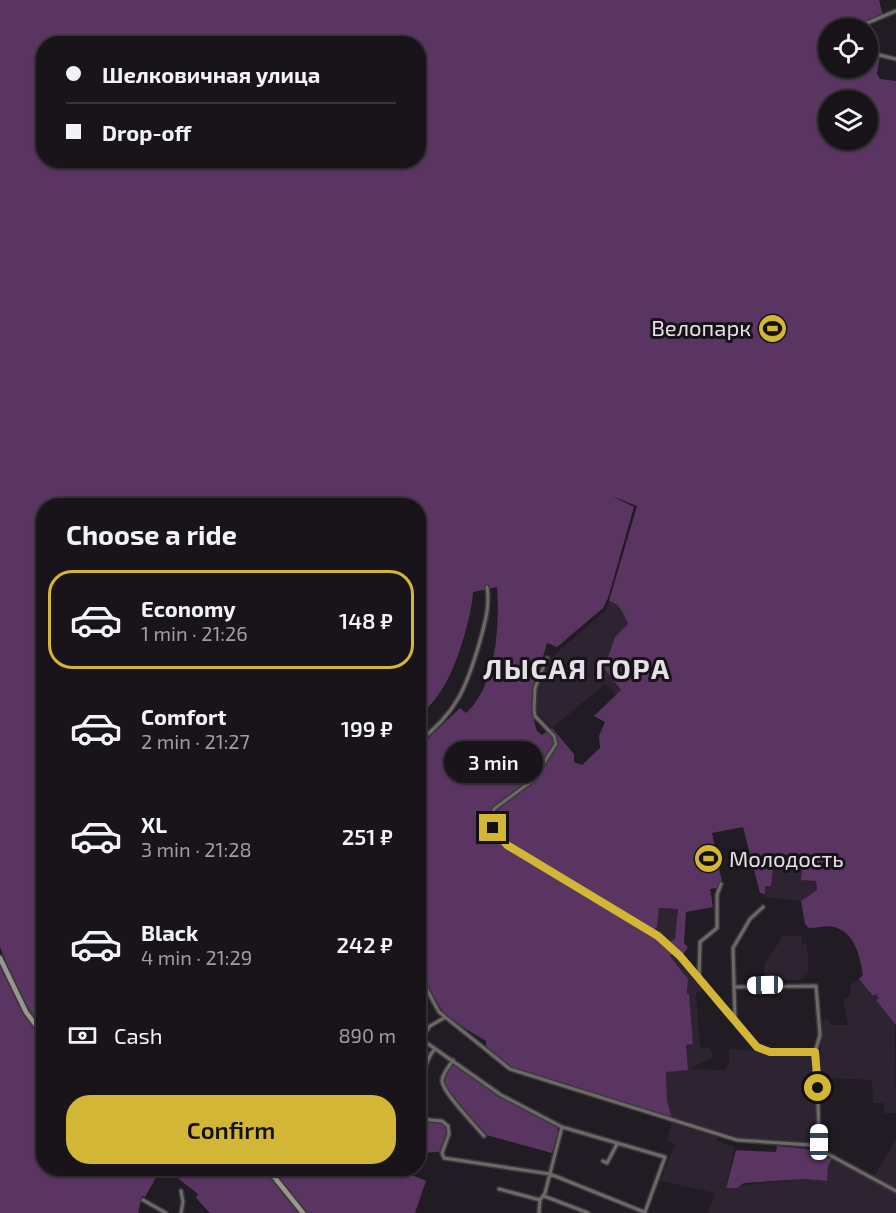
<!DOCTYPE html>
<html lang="en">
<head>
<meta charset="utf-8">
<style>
  :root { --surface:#19141a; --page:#221d23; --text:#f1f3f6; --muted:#9f9ea2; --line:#373339; --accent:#d3b635 }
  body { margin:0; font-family:"Exo 2",sans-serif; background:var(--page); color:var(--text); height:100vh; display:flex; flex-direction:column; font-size:22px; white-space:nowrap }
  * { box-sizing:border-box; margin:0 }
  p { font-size:20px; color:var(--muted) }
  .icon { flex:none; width:33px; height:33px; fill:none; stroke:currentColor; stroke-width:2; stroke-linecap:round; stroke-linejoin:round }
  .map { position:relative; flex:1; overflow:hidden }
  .panel { position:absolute; left:36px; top:498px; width:390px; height:678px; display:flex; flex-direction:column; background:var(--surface); border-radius:24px; box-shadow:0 2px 4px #0004,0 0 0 2px var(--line) }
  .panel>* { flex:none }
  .banner { position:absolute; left:36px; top:36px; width:390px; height:132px; border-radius:24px; box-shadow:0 2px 4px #0004,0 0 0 2px var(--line); display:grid; align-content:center; height:132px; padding:0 30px; background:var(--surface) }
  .controls { position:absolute; left:818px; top:18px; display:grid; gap:12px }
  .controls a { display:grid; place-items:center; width:60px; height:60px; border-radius:50%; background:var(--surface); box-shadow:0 2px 4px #0004,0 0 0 2px var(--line); font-size:30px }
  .end { position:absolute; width:27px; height:27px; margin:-14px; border:8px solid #d3b635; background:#111; box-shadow:0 0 0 3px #111 }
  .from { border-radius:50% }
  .bubble { position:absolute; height:42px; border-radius:21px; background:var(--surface); box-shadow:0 2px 4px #0004,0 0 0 2px var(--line); font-size:20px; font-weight:600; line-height:42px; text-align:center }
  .car { position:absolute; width:18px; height:36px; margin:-18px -9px; border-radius:8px; box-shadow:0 0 4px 2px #0007; background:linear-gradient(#fff 24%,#345 0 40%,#fff 0 76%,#345 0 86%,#fff 0) }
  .banner b { display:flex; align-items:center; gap:21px; height:57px; font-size:22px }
  .banner b+b { border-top:2px solid var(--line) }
  .banner i { width:15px; height:15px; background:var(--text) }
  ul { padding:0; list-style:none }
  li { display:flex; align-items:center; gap:18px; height:99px; margin:0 12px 9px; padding:0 18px; border:3px solid transparent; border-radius:24px }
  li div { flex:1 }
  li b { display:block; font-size:22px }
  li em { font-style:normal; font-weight:600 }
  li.active { border-color:var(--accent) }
  li>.icon { width:54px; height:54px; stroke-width:1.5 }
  h2 { padding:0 30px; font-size:27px; line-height:72px }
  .pay { display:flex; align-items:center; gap:15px; height:66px; padding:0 30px; font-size:22px }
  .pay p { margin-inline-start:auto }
  .button { display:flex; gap:12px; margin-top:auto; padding:12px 30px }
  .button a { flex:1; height:69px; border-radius:24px; background:var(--accent); color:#111; font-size:24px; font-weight:600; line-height:69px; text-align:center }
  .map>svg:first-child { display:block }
  .built { fill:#2e2330 }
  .green { fill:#5a3561; fill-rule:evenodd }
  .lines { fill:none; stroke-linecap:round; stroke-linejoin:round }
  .street-casing { stroke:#3c373e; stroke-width:6 }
  .secondary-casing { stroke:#3c373e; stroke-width:8 }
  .street { stroke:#6b6a65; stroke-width:3 }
  .secondary { stroke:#98968e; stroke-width:4.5 }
  .route { stroke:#d3b635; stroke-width:8 }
  .labels { text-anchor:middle; stroke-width:6; stroke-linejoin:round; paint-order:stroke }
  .poi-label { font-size:22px; fill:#e5e0e5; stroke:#181219; text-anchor:end }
  .district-label { font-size:28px; font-weight:bold; letter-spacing:1.5px; fill:#e5e0e5; stroke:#181219 }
</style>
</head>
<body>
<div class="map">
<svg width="896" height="1213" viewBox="0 0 896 1213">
  <rect width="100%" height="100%" fill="#211b23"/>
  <path class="built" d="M609 601 616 603 621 608 628 624 615 637 622 690 616 695 605 684 552 728 535 710 536 689 544 667 552 657 606 610Z
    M775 853 803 858 816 881 817 890 801 901 764 897 765 886 771 885Z
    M659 908 678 909 675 939 668 942 653 931 657 926Z
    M783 936H801V942L807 945 809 971 799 980H765L764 965Z
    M675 952 705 989 696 993 700 1047 710 1048 713 1057 690 1069 725 1070 729 1065V1049L813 1054 816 1076 815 1142 744 1139 672 1118 667 1101 666 1071 688 1070 686 1045 693 1044 687 977 670 956Z
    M859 979 873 996 876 993 879 998 877 1000 895 1021 896 1113H884V1103H873L872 1080 821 1078V1020L829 1019 830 1025H848L843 1000 850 995V986Z
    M672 1123 718 1137 717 1141 735 1147 726 1187 804 1179 827 1181 828 1166 832 1159 896 1193V1213H708L715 1193 660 1181 675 1144 667 1141Z
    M896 1139V1188L874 1176Z"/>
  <path class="green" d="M0 0H879L883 16 856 28H828V68H867V51L880 55 877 74 880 79 896 81V1025L876 1000 879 998 876 994 873 996 859 979 863 975C860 958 856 935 837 928 828 924 819 928 809 928L805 924 801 901 817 890 816 881 801 880 803 858 775 853 771 886H765V894L760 893 743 827 712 833 723 887 710 889 713 907 686 912 684 943 688 947 682 956 676 951 670 956 688 979 687 993 689 994 693 1044 686 1045 688 1070 666 1072 667 1101 672 1118 512 1068 486 1047V1041L446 1017 424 980 418 942 419 747 460 708 466 713C496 686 500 626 497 587L473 592C472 615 456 670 442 689 436 700 426 709 419 718L418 506H44L43 1031 20 995 0 947ZM44 44H418V160H44ZM828 100H867V140H828ZM612 496 637 506 609 601C621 604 623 614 628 624L615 637 604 668 621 690 594 716 605 722 599 736 600 748 582 765 574 762V754L552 728 542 735 537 731C526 701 539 672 547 643L557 647 603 608 608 598 634 507ZM659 908 678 909 675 939 668 942 653 931 657 927Z
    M0 962 19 1003 43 1041 44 1168 161 1169 145 1197 142 1196 138 1213H0Z
    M455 1063 501 1097 557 1127 558 1132 552 1153 486 1135 444 1086 443 1078 452 1064Z
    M418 1120 442 1122 447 1127 446 1141 439 1152 419 1153Z
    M777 1146 817 1150 832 1159 828 1166 827 1181 804 1179 744 1183 737 1188H726L736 1150 776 1152Z
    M166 1169H265L301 1213H210L196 1198 198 1194Z
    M270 1169H398L426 1181 415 1213H305Z"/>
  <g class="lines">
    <defs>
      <path id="street" d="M855 28 896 11
        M867 52 896 59
        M547 658 535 688 534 710 535 716 554 736 556 744 532 781 494 809 491 821 498 837 558 877 667 942 757 1047 770 1052H815
        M418 742C457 713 467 686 480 641 485 623 490 606 487 587
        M418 954 424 984 439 1012 510 1069 737 1140 811 1145 896 1191
        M699 979 700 942 717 928V895L721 884
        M735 987 816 986 820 1035 815 1052 817 1055 819 1148
        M444 1018 430 1026 423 1036 424 1041 501 1095 562 1127 665 1157 645 1212
        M735 1021 733 948 750 919 763 907
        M453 1060C449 1066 443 1073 442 1080 441 1091 475 1125 484 1136
        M418 1086C425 1074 425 1060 434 1050
        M418 1119 442 1121 448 1126 449 1134 442 1153 444 1158 550 1174 644 1212
        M603 1161 607 1163 617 1144
        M499 1189 540 1200
        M544 1196 588 1213
        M143 1200 166 1213
        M181 1213 183 1202 181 1191
        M539 1213 540 1200 545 1193 562 1127"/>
      <path id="secondary" d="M0 958 26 1012 44 1036
        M267 1168 303 1213"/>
    </defs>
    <use href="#street" class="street-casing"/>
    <use href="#secondary" class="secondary-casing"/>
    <use href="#street" class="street"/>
    <use href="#secondary" class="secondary"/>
  </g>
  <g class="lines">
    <path class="route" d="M493 828 507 845 658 936 680 956 757 1047 770 1052H815L818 1088"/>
  </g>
  <defs>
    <symbol id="stadium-disc" viewBox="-11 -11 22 22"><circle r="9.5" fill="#d3b635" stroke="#181219"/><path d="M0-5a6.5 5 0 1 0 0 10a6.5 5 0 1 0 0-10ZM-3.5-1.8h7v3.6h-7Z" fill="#111"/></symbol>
  </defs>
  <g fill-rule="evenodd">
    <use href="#stadium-disc" x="756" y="312" width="33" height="33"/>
    <use href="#stadium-disc" x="692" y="842" width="33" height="33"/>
  </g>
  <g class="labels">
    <g class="poi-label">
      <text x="751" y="336">Велопарк</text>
      <text x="729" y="867" text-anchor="start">Молодость</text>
    </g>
    <g class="district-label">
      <text x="577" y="679">ЛЫСАЯ ГОРА</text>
    </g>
  </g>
</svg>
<div class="controls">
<a><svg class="icon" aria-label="locate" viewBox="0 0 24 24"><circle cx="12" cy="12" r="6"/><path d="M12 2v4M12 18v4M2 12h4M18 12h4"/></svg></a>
<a><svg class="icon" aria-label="layers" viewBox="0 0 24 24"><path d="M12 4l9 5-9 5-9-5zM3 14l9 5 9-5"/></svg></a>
</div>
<i class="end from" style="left:818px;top:1088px"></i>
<i class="end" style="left:493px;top:828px"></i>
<div class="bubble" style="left:444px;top:741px;width:99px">3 min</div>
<i class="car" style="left:765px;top:985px;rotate:269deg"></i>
<i class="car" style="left:819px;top:1142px;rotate:0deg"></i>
<div class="banner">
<b><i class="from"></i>Шелковичная улица</b>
<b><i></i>Drop-off</b>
</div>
<section class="panel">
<h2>Choose a ride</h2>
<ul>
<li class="active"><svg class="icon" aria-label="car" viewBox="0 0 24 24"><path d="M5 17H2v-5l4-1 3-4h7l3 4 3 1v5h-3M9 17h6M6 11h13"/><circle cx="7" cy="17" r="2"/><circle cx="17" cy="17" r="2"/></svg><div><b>Economy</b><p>1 min · 21:26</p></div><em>148 ₽</em></li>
<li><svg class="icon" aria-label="car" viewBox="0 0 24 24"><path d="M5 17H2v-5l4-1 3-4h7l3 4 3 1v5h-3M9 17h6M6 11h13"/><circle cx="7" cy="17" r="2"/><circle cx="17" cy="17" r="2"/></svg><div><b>Comfort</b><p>2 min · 21:27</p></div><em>199 ₽</em></li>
<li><svg class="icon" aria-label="car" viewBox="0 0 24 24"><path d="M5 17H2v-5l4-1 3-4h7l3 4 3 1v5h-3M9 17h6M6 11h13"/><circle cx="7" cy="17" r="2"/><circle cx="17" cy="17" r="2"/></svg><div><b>XL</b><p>3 min · 21:28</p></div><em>251 ₽</em></li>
<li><svg class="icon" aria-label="car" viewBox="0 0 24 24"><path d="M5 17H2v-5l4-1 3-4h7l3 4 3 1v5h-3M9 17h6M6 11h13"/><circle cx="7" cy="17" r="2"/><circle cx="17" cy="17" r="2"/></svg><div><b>Black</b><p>4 min · 21:29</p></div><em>242 ₽</em></li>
</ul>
<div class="pay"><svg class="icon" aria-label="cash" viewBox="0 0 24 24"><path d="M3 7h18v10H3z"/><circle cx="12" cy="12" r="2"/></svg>Cash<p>890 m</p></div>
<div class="button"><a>Confirm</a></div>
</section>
</div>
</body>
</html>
